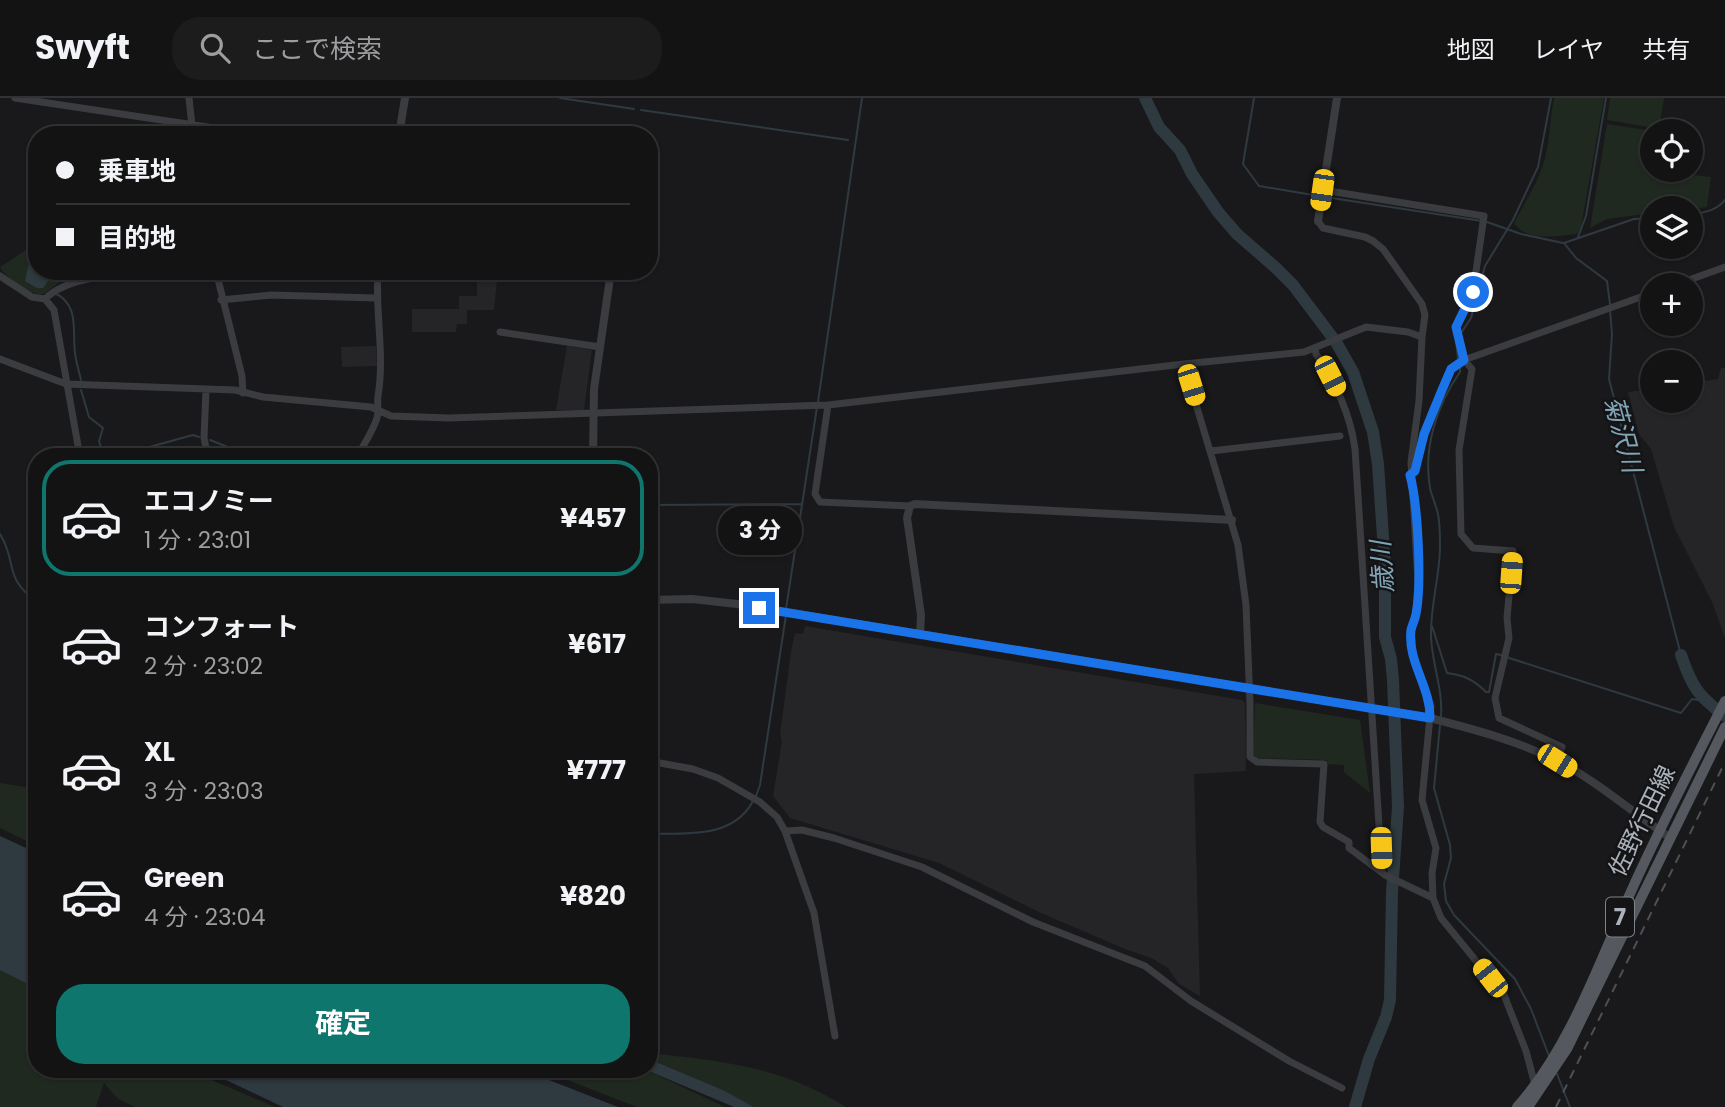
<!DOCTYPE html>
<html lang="ja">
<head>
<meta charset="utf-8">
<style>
  :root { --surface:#131314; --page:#1c1c1d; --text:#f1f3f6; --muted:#9d9ea0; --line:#323234; --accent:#0f766e }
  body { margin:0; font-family:Poppins,"Noto Sans JP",sans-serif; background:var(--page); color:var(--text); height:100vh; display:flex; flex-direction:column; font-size:26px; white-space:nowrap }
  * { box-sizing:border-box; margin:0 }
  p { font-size:23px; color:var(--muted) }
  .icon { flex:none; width:38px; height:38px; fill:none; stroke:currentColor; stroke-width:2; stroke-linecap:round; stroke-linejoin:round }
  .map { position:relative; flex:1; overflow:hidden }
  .drawer { position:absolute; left:28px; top:350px; width:630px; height:630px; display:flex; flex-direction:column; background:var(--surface); border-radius:28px; box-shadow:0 2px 5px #0004,0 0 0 2px var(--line) }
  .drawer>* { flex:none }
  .guide { position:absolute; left:28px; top:28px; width:630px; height:154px; border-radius:28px; box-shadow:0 2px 5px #0004,0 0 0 2px var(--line); display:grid; align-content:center; height:154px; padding:0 28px; background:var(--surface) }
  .buttons { position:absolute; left:1640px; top:21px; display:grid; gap:14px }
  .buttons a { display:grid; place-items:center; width:63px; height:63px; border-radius:50%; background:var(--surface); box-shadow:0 2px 5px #0004,0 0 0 2px var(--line); font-size:35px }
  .end { position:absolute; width:32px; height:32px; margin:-16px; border:9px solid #1a73e8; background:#fff; box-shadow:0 0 0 4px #fff }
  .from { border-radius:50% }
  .bubble { position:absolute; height:49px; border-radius:24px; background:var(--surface); box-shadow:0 2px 5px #0004,0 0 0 2px var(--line); font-size:23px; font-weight:700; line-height:49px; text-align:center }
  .car { position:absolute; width:21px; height:42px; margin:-21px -10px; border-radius:9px; box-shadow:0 0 5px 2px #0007; background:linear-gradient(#f5c518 24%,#345 0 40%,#f5c518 0 76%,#345 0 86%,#f5c518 0) }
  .guide b { display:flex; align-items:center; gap:24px; height:66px; font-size:26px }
  .guide b+b { border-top:2px solid var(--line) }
  .guide i { width:18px; height:18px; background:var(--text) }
  ul { padding:12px 0 0; list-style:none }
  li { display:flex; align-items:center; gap:21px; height:116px; margin:0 14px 10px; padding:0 14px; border:4px solid transparent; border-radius:28px }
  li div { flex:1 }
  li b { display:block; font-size:26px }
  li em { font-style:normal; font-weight:700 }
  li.current { border-color:var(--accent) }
  li>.icon { width:63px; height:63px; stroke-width:1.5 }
  .cta { display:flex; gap:14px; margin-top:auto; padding:14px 28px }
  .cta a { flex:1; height:80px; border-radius:28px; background:var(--accent); color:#fff; font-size:28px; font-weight:700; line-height:80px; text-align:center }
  header { display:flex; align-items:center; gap:42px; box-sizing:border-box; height:98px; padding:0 35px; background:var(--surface); border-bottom:2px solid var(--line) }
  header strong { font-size:33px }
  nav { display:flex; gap:38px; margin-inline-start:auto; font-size:24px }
  .search { width:490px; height:63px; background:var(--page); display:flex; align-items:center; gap:18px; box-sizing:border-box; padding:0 24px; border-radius:28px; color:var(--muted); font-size:26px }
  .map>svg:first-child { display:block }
  .built { fill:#252528 }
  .green { fill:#202920 }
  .water { fill:#2e3a40 }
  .pier { fill:#19191b }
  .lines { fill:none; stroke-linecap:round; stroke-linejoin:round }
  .stream { stroke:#2e3a40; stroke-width:2 }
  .river { stroke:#2e3a40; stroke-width:12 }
  .minor { stroke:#3a3c40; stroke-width:7 }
  .tertiary { stroke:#3a3c40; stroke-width:8 }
  .primary { stroke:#55595f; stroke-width:10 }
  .rail { stroke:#4d5055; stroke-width:2; stroke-dasharray:9 7; stroke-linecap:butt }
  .route { stroke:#1a73e8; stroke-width:9 }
  .labels { text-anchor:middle; stroke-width:5; stroke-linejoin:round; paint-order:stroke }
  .shield { fill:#141416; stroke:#7e838a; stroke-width:2 }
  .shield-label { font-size:23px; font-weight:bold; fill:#abb2bb }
  .street-label { font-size:24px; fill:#abb2bb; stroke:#141416 }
  .water-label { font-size:26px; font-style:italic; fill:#82a5b6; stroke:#141416 }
</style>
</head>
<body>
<header>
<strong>Swyft</strong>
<div class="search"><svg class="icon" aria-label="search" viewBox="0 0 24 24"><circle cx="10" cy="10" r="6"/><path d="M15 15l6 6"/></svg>ここで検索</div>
<nav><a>地図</a><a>レイヤ</a><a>共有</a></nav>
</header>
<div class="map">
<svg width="1725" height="1009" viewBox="0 0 1725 1009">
  <rect width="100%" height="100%" fill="#19191b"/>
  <path class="built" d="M477 173H498L494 212H467V226H457L456 234H412V211H459V198H477Z
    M376 248 377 268 342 269 341 249Z
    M567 248 592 252 584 312H556Z
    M1721 270H1725V540L1712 504 1674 429 1651 351 1639 336 1628 294 1652 291V303H1690L1691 285 1718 281Z
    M805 528 1242 602 1245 605 1246 673 1194 676 1200 898 1179 886 1168 870 1151 860 1125 851 1041 815 939 765 790 720 773 698 782 643 780 636 791 554 795 535 803 536Z"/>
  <path class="green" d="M1554 0H1604L1581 129 1577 136C1558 138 1527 144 1514 125 1525 104 1539 83 1545 60 1550 40 1550 20 1554 0Z
    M1610 0H1664L1659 31 1607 22Z
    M1607 26 1653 33 1652 72 1711 79 1707 109 1691 111 1652 110V115L1607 121 1590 130Z
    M37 145V173H82C74 180 65 181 57 186 52 189 47 195 42 196 31 198 4 178 0 169Z
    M1255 605 1360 622 1370 695 1344 674V667L1328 666 1327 662 1257 660 1253 656Z
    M0 685 37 691V748L0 730Z
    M0 872 37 891V971H203L209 976 207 980 275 1009H135L118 1001 104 985 96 1009H0Z
    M649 953 658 956C730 964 783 970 846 1009H754L723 992 649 961Z
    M539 971H644L725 1009H637Z"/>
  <path class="water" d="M37 159V173H56L43 190H37L25 183 29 165Z
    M0 738 37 755V891L0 872Z
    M649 961 723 992 754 1009H734L644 971H649Z
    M203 971H521L618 1009H283Z"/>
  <path class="pier" d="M521 971H531L619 1006 622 1009Z"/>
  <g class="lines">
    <path class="stream" d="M560 0 634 11
      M1254 0 1243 66 1259 88 1319 98
      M641 12 848 42
      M1325 99 1482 123
      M1690 117C1705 114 1716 113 1725 102
      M1487 124 1521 136 1563 145
      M1578 139 1586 118 1606 0
      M55 195C80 208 72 232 75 255 76 264 79 273 81 282
      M1610 206 1607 183 1576 160 1564 145 1634 121 1652 120
      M1610 212 1612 236 1609 281 1681 557
      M1461 235 1471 220 1485 168 1513 122 1538 69 1551 0
      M1456 243 1458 261
      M81 292 89 319 103 330 99 343 104 359
      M818 304 862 0
      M210 342 253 359
      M113 359 193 337 199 339
      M649 407 802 406
      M0 436C18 465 2 478 37 504
      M786 511 817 309
      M1432 528 1447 575C1464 577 1474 582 1486 594H1489L1496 556 1501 557
      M1506 559 1681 615 1692 601 1704 603
      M1441 618C1443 591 1432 566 1431 539 1430 508 1440 478 1440 448 1440 437 1440 426 1438 416 1436 407 1432 399 1430 390 1423 349 1437 307 1460 274V270
      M1440 627 1434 690 1450 747 1451 760 1444 786 1446 803 1454 817 1515 881 1531 911 1549 958
      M756 698 760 687 786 517
      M649 736C686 735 733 741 753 703
      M1557 976 1570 1009"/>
    <path class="river" d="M1145 0 1159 29 1180 52 1192 76 1218 114 1237 136 1276 170 1293 187 1336 244 1353 274 1373 334 1378 366 1385 468V539L1391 561 1393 582 1398 709 1392 794 1390 902 1386 919 1369 961 1355 1009
      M1681 557C1692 589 1698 598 1725 618"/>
    <path class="minor" d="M15 0 261 37
      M189 0 193 37
      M1323 92 1484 118 1473 194 1456 229 1464 262 1652 195
      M1318 123 1323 130 1365 139 1373 143 1383 151 1422 206 1425 217 1422 239
      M216 173 242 278 243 295
      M0 178 32 199 45 201C72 173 141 176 178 173
      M1675 187 1725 169
      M45 201 54 212 80 359
      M221 202 271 197 376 200
      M500 234 600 249
      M1315 250 1316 256C1336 286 1350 315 1355 351L1382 774
      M0 261 66 286 235 292 263 299 371 309 391 318 449 320 828 307 1184 266 1238 447 1246 507 1250 605V659L1257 664 1324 666 1320 724 1323 729 1349 744V750L1385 777 1433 800
      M1184 266 1304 254 1366 229 1408 234 1422 239 1419 303 1411 364 1418 484 1416 517 1411 532 1413 557 1431 608 1422 702 1436 750 1432 775 1433 800 1441 820 1504 897 1526 953 1535 987
      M206 292 204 340 208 359
      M828 307 815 396 820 404 910 408
      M1211 353 1340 338
      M357 359C364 346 373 333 377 320 379 313 377 305 378 298 385 256 375 216 378 173
      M1410 377 1415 373 1425 336 1442 292 1451 271 1464 262 1472 271 1459 352 1461 436 1473 450 1513 453 1507 520 1509 540 1495 600 1499 620 1562 649 1557 663
      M649 663 693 671 718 680 760 704 777 719 785 733 814 815 835 938
      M785 733 802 732 834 740 922 769 1033 824 1145 868 1191 903 1289 963 1342 990"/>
    <path class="tertiary" d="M399 37 405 0
      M1318 123 1337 0
      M593 359 594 291 611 173
      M649 502 692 501 737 506 1430 620C1473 631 1518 643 1558 663 1598 684 1632 714 1669 739
      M920 537 921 517 907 420 910 408 915 406 1232 422"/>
    <path class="primary" d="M1517 1009C1570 951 1601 860 1633 789 1662 725 1694 664 1725 603
      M1528 1009 1567 951 1725 629"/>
    <path class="rail" d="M1556 1009 1725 664"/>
  </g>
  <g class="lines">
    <path class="route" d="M759 510 1430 620C1431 590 1407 563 1411 532 1412 527 1415 522 1416 516 1422 485 1418 407 1410 377L1415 373 1424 336 1442 292 1451 271 1464 262 1456 229 1473 194"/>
  </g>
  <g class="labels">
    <rect class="shield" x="1606" y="799.5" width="28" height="39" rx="5"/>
    <g class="shield-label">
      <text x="1620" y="827">7</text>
    </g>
    <g class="street-label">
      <text transform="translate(1642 723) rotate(-64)" y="8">佐野行田線</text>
    </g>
    <g class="water-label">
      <text transform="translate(1623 336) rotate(75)" y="9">菊沢川</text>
      <text transform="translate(1382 469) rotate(-94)" y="9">歳川</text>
    </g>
  </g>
</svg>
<div class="buttons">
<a><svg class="icon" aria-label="locate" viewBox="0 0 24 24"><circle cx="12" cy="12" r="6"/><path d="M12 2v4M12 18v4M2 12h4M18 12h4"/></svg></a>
<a><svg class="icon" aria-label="layers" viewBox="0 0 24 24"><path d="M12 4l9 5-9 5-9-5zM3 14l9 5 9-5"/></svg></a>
<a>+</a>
<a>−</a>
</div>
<i class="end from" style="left:1473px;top:194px"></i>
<i class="end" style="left:759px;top:510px"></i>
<div class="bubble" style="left:718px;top:408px;width:84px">3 分</div>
<i class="car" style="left:1322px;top:92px;rotate:188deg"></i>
<i class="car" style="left:1330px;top:278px;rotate:153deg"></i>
<i class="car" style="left:1191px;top:287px;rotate:163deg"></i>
<i class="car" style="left:1511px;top:475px;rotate:4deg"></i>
<i class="car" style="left:1557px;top:663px;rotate:122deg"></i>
<i class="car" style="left:1381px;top:750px;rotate:178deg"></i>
<i class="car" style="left:1490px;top:880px;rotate:322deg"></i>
<div class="guide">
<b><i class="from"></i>乗車地</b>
<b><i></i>目的地</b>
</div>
<section class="drawer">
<ul>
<li class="current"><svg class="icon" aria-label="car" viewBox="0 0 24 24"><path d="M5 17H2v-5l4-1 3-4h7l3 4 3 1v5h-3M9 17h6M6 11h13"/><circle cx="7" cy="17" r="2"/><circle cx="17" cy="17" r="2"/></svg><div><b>エコノミー</b><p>1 分 · 23:01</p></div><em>¥457</em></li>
<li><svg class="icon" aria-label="car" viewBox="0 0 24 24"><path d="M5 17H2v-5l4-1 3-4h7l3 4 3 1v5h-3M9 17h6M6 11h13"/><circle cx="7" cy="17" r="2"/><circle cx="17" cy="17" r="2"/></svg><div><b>コンフォート</b><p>2 分 · 23:02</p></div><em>¥617</em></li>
<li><svg class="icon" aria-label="car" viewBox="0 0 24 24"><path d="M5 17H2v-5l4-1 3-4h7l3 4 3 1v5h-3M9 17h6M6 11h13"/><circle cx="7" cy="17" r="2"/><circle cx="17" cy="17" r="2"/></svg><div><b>XL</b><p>3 分 · 23:03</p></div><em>¥777</em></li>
<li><svg class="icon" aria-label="car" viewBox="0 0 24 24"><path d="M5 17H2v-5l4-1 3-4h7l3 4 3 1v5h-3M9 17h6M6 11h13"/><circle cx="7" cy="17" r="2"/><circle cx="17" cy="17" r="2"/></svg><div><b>Green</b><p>4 分 · 23:04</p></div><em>¥820</em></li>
</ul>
<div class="cta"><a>確定</a></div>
</section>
</div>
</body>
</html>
